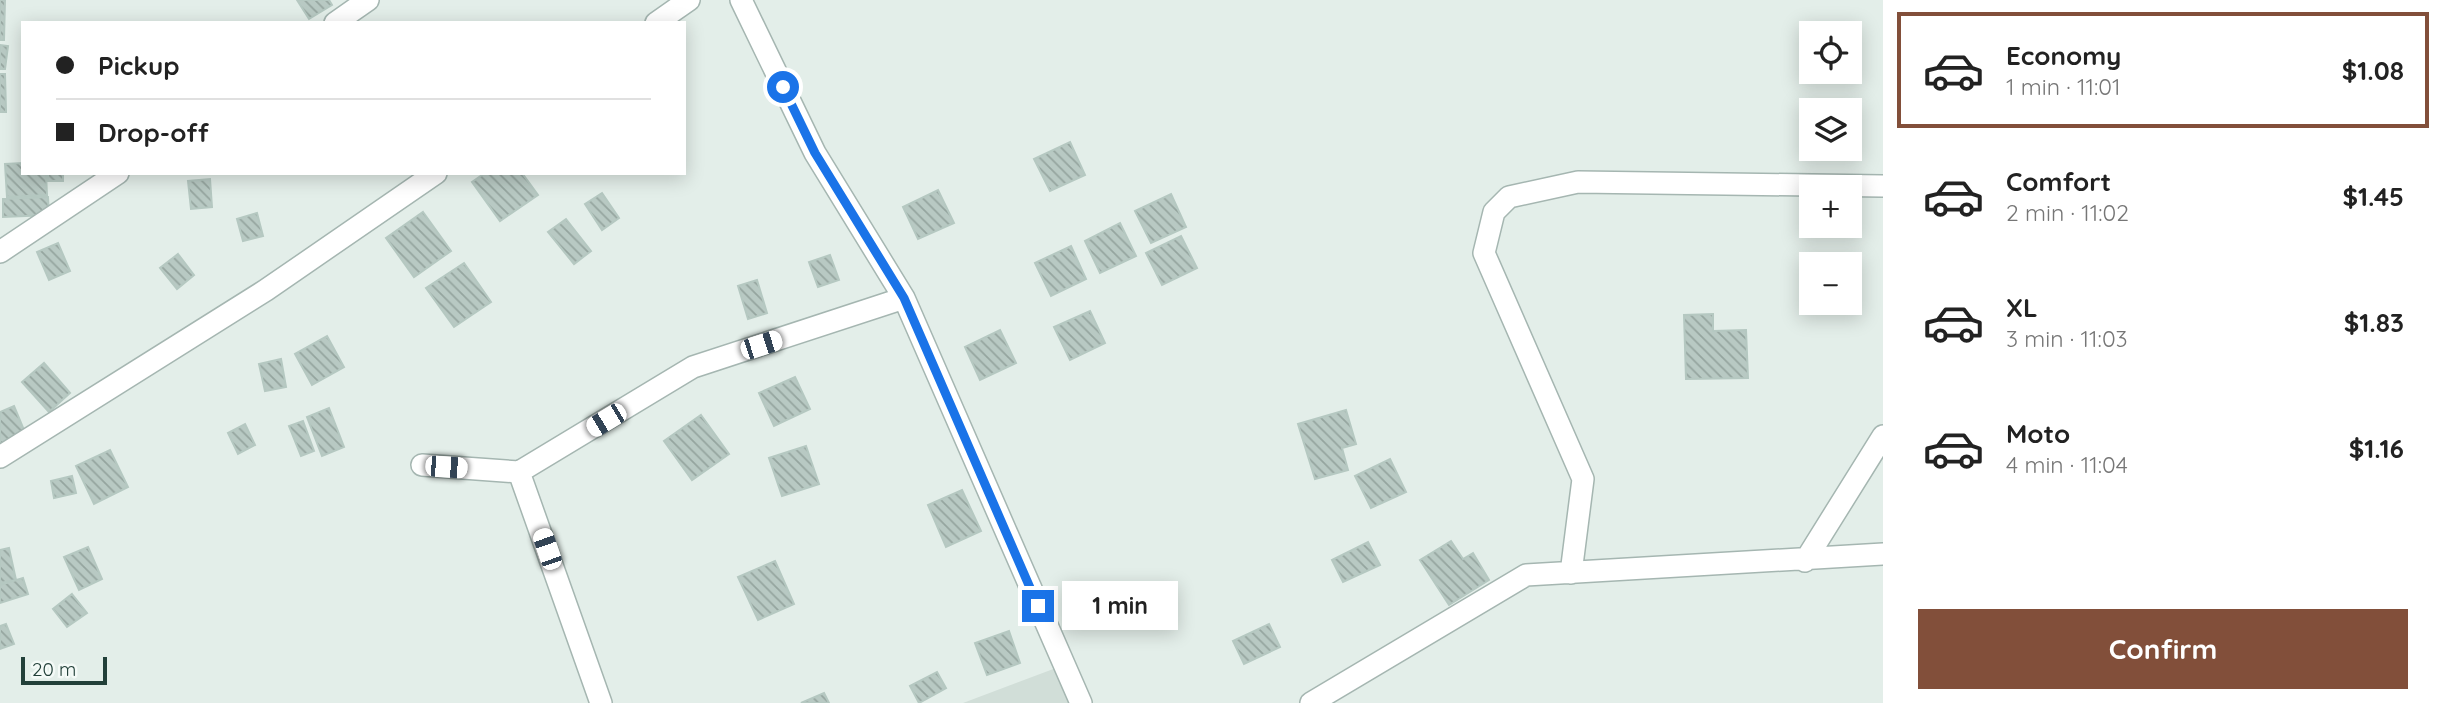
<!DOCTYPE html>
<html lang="en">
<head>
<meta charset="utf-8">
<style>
  :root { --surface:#fff; --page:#f2f2f2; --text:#222; --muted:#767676; --line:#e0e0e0; --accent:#824f3a }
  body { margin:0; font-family:Quicksand,sans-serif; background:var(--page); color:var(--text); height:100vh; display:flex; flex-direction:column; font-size:26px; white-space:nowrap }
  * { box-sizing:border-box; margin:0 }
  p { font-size:23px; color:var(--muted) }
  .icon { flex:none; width:38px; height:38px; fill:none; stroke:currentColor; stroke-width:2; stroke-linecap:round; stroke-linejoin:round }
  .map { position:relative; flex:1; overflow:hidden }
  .sheet { display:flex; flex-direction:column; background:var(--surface); width:560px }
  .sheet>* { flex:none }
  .top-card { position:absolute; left:21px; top:21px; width:665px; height:154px; border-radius:0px; box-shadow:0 4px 18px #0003; display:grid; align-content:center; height:154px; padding:0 35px; background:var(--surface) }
  .buttons { position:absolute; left:1799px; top:21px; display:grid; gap:14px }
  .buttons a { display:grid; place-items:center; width:63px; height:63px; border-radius:0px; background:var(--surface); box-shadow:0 4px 18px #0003; font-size:35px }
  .scale { position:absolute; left:21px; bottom:18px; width:86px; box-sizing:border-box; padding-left:7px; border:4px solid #224039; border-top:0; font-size:19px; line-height:24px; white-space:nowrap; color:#224039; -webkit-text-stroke:5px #f4faf7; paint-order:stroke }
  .end { position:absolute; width:32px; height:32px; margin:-16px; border:9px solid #1a73e8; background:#fff; box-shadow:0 0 0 4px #fff }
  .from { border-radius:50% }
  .bubble { position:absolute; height:49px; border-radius:0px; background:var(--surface); box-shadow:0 4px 18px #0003; font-size:23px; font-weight:700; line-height:49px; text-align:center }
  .car { position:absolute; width:21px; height:42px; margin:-21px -10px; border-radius:9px; box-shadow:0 0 5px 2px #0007; background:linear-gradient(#fff 24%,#345 0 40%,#fff 0 76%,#345 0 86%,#fff 0) }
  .top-card b { display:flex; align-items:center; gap:24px; height:66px; font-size:26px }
  .top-card b+b { border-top:2px solid var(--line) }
  .top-card i { width:18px; height:18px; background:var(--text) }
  ul { padding:12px 0 0; list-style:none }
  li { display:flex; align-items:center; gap:21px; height:116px; margin:0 14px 10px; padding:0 21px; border:4px solid transparent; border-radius:0px }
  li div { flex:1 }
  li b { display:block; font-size:26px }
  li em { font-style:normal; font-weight:700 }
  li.selected { border-color:var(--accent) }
  li>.icon { width:63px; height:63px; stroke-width:1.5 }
  .cta { display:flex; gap:14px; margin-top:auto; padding:14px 35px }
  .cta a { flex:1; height:80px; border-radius:0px; background:var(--accent); color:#fff; font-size:28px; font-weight:700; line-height:80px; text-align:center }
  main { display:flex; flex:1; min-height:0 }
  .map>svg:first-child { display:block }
  .built { fill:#d1ded8 }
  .building { fill:url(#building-back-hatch); stroke:#b5c8c1; stroke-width:2 }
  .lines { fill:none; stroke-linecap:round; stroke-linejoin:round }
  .minor-casing { stroke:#a5b6b1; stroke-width:24 }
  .minor { stroke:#fff; stroke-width:21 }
  .route { stroke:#1a73e8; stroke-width:9 }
</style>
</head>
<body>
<main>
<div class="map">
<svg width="1883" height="703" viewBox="0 0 1883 703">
  <defs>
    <pattern id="building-back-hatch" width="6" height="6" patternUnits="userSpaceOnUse" patternTransform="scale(1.75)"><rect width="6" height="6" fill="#b8c9c3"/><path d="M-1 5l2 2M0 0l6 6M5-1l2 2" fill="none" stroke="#95a59f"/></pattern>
  </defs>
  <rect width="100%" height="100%" fill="#e3eee9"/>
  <path class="built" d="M1056 668 1071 703H963Z"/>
  <path class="building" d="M0 0H5L4 40H0Z
    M297 0H329L332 5 309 19Z
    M0 45 8 46 5 69H0Z
    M0 74H5L6 112H0Z
    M1070 142 1085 175 1050 191 1034 159Z
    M23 163V173H46L47 195 7 197 5 164Z
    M48 173H63V181H48Z
    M485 173H522L538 195 500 221 472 182Z
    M210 179 212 207 191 209 188 181Z
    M938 190 954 223 918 239 903 207Z
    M602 193 619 218 602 230 585 204Z
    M1171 194 1186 227 1151 243 1135 211Z
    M48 197 49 215 3 217V199Z
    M423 212 451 251 414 277 386 238Z
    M257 213 263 236 243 241 237 219Z
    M566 219 591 251 574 264 548 232Z
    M1120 223 1136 256 1100 273 1085 241Z
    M1181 236 1197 268 1162 285 1146 253Z
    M58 243 70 271 49 280 37 252Z
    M1071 246 1086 279 1051 296 1035 263Z
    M178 254 194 275 177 289 160 268Z
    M830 255 839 280 818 287 809 262Z
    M464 263 491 302 454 327 426 288Z
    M757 280 767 313 748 319 738 286Z
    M1090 311 1105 343 1070 360 1054 327Z
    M1713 314V331L1746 330 1748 378 1686 379 1684 315Z
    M1000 330 1016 363 980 380 965 347Z
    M327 336 344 367 312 385 295 354Z
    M281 359 286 387 265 391 259 364Z
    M44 363 70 393 49 412 22 382Z
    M795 377 810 409 774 426 759 393Z
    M14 406 26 435 0 446V412Z
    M329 408 344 447 322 456 307 417Z
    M1346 410 1356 444 1342 448 1348 470 1315 479 1298 424Z
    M701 415 729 454 692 480 664 441Z
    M303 421 314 451 301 456 289 426Z
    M245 424 255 445 238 454 228 433Z
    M806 446 819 484 782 496 769 458Z
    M110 450 128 487 94 504 76 466Z
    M1390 459 1406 492 1371 508 1355 476Z
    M72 476 76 493 54 498 51 481Z
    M962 490 981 531 946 547 928 505Z
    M1451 541 1463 559 1473 553 1489 580 1449 605 1420 560Z
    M1368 542 1380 565 1343 582 1332 560Z
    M88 547 102 579 79 590 64 557Z
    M9 548 16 580 0 583V550Z
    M775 561 794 604 758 620 738 577Z
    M23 578 28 594 0 603V585Z
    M72 594 87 613 67 627 53 609Z
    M6 624 14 644 0 649V626Z
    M1269 624 1280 647 1244 664 1233 641Z
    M1009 631 1020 663 987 675 975 643Z
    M937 672 946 688 919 703 910 686Z
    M824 693 829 703H801Z"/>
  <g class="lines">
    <defs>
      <path id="minor" d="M741 0 815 153 904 298 1081 703
        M335 23 368 0
        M656 23 689 0
        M0 252 118 173
        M0 457 266 290 436 173
        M422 465 519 472 693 367 904 298
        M519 472 601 703
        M1805 561 1883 436
        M1571 573 1583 479 1484 253 1494 212 1509 197 1578 182 1883 186
        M1311 703 1526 575 1883 554"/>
    </defs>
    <use href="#minor" class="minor-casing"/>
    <use href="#minor" class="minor"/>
  </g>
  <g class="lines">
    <path class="route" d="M783 87 815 153 904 298 1038 606"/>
  </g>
</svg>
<div class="buttons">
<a><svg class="icon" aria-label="locate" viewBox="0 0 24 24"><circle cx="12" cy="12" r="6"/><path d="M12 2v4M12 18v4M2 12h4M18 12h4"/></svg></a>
<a><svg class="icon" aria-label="layers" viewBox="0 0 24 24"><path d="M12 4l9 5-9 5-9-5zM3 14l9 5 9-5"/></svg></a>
<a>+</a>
<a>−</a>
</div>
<div class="scale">20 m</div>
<i class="end from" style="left:783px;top:87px"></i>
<i class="end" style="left:1038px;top:606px"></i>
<div class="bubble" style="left:1062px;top:581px;width:116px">1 min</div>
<i class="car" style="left:761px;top:345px;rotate:72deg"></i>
<i class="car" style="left:606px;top:420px;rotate:239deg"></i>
<i class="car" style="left:446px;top:467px;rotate:94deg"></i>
<i class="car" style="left:547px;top:549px;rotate:341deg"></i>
<div class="top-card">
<b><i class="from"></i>Pickup</b>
<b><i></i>Drop-off</b>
</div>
</div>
<section class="sheet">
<ul>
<li class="selected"><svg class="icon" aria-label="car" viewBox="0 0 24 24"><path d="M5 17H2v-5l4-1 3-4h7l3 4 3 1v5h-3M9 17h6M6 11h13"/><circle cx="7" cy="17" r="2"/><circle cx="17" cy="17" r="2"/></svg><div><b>Economy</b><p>1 min · 11:01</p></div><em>$1.08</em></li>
<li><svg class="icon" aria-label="car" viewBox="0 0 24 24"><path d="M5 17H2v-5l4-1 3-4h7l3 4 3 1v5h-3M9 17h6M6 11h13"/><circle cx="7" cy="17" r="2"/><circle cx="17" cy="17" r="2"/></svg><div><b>Comfort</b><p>2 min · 11:02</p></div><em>$1.45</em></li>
<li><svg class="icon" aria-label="car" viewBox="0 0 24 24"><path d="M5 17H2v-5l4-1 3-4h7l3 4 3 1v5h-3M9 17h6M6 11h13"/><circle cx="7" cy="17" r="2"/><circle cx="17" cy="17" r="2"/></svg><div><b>XL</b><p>3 min · 11:03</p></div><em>$1.83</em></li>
<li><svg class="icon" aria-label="car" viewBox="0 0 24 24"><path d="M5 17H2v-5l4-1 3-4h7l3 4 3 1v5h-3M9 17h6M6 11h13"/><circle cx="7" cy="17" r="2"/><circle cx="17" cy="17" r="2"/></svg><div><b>Moto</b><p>4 min · 11:04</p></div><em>$1.16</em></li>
</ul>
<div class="cta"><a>Confirm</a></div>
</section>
</main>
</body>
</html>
